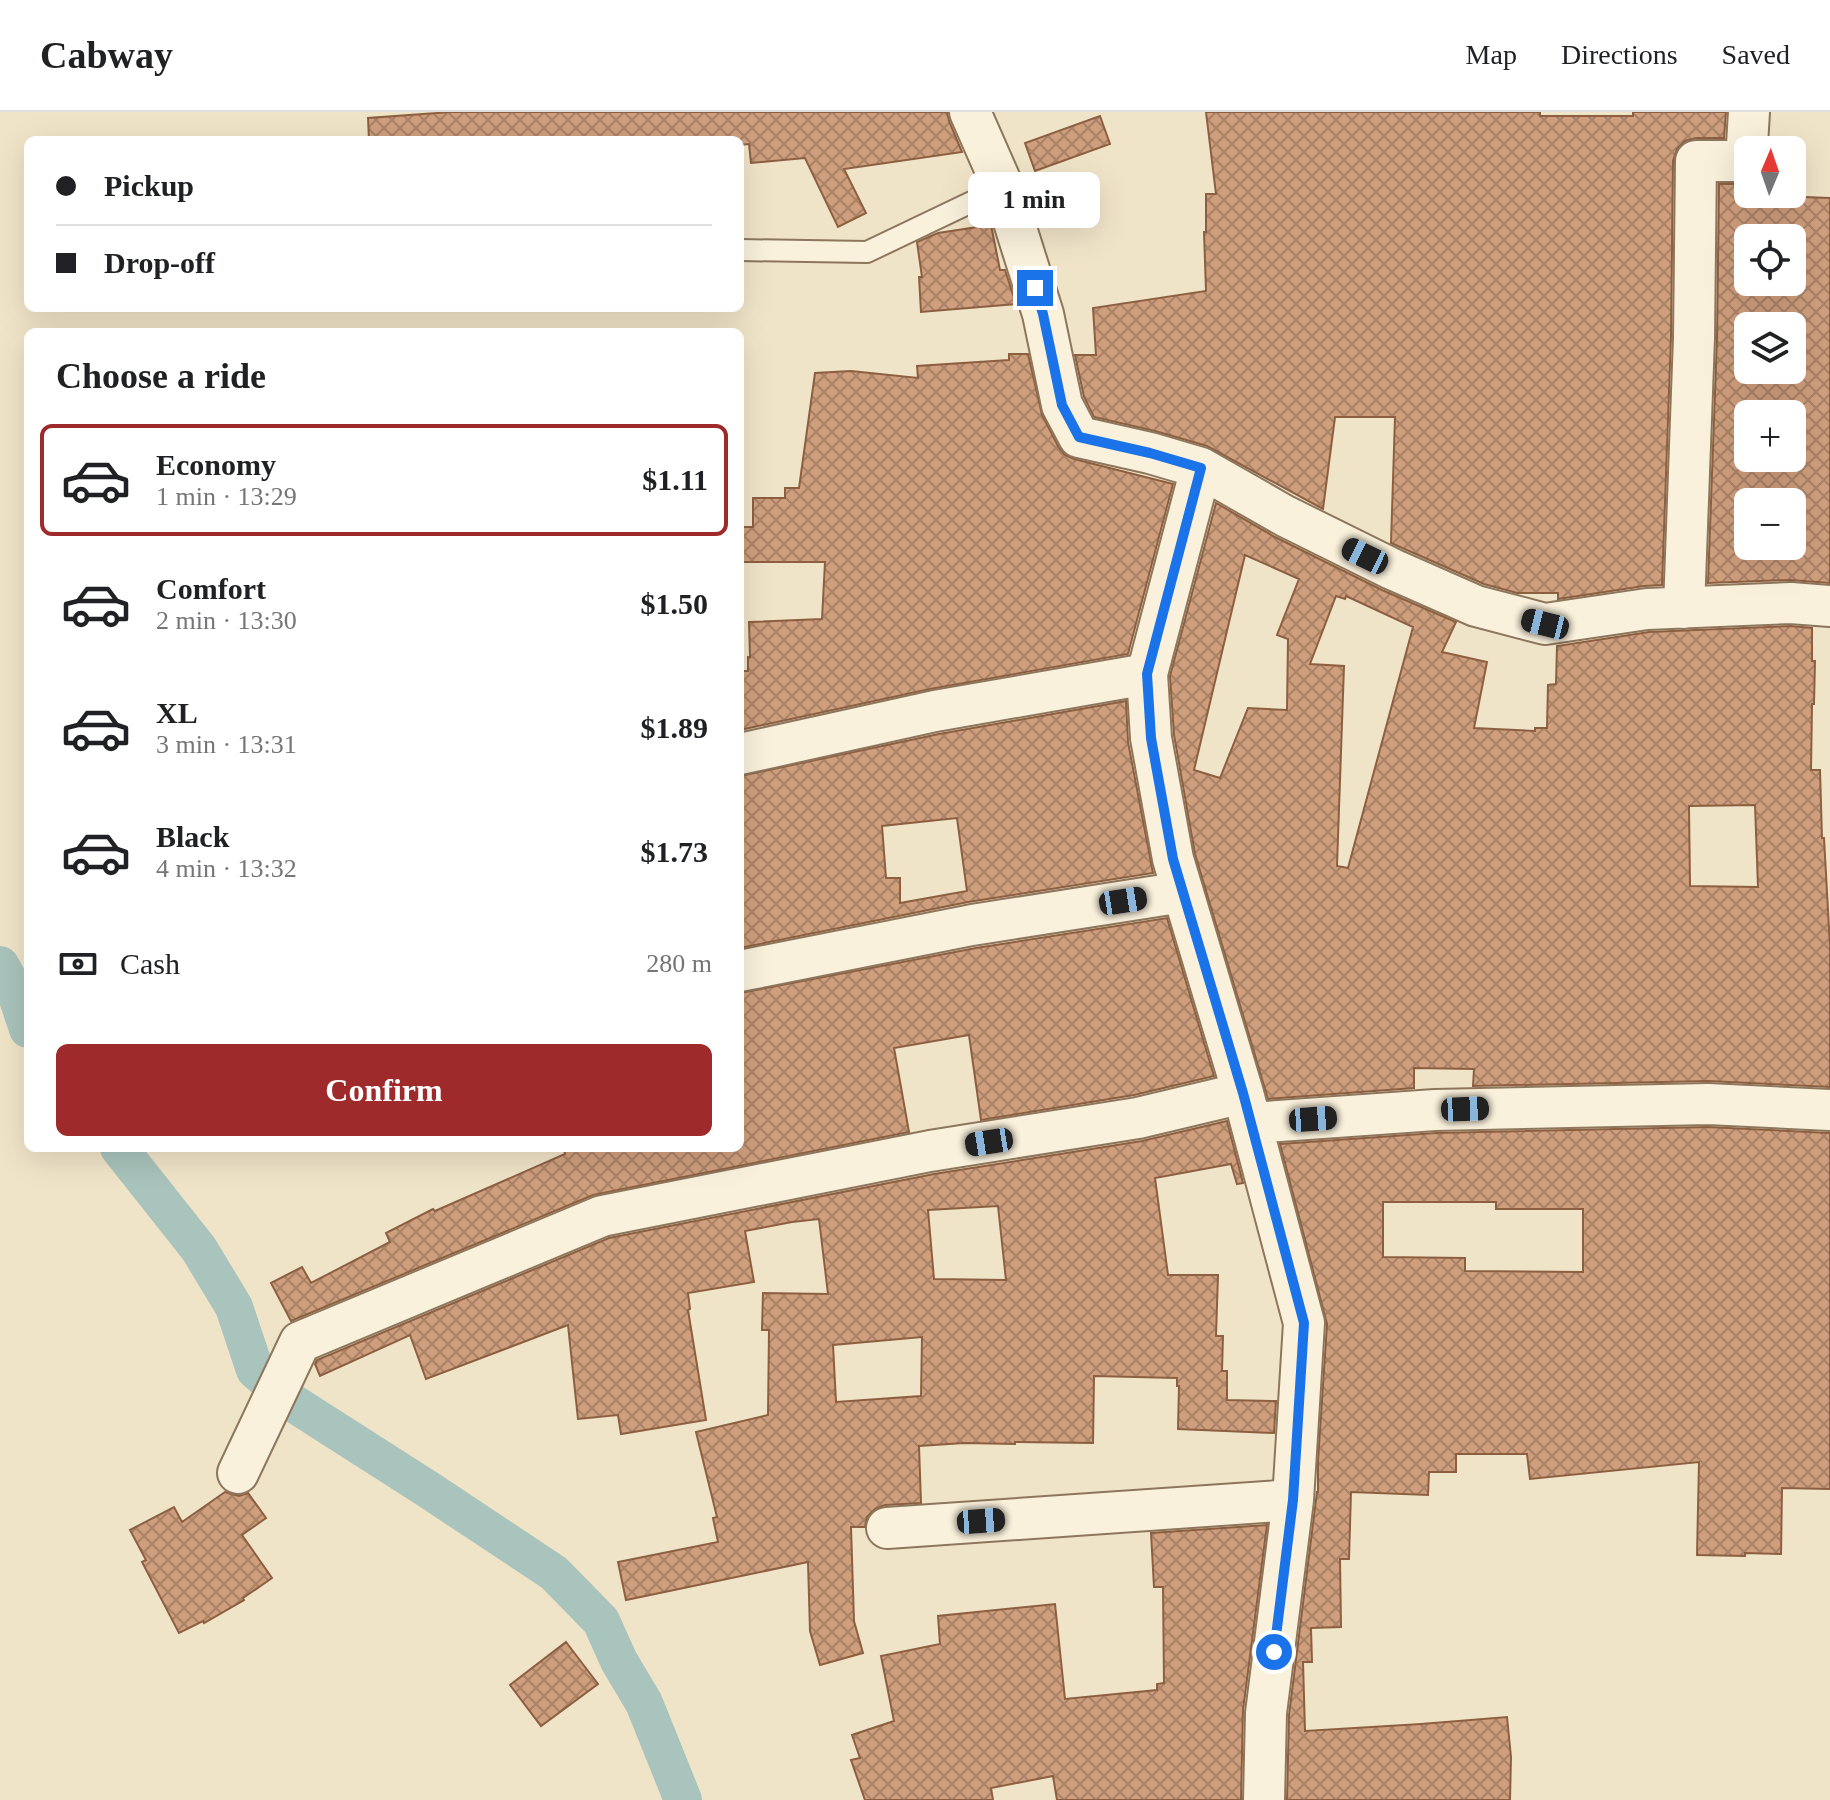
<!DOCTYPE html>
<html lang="en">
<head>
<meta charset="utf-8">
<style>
  :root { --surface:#fff; --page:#f6f6f6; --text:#202124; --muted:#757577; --line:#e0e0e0; --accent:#9e2a2b }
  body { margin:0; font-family:Georgia,serif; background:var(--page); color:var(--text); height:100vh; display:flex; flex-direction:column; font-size:30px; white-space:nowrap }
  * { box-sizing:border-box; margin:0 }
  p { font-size:26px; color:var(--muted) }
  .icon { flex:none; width:44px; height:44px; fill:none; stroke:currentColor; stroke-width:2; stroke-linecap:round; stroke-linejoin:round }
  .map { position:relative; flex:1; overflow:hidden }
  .drawer { position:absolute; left:24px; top:216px; width:720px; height:824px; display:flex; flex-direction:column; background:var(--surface); border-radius:12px; box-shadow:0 8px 32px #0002 }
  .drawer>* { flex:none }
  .top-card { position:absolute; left:24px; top:24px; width:720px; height:176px; border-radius:12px; box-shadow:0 8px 32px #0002; display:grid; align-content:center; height:176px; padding:0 32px; background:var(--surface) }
  .needle { width:52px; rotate:2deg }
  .fabs { position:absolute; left:1734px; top:24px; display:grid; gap:16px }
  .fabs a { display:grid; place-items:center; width:72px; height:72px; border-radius:12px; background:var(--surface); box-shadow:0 8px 32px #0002; font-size:40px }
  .end { position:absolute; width:36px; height:36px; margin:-18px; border:10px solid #1a73e8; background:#fff; box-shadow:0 0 0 4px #fff }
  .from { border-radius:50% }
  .bubble { position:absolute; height:56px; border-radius:12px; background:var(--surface); box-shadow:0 8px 32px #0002; font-size:26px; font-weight:800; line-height:56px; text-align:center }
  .car { position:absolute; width:24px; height:48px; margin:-24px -12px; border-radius:10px; box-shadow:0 0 6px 2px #0007; background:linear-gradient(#222 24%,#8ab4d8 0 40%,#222 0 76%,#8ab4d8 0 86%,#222 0) }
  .top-card b { display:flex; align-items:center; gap:28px; height:76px; font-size:30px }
  .top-card b+b { border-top:2px solid var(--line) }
  .top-card i { width:20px; height:20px; background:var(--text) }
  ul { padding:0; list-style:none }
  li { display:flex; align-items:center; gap:24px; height:112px; margin:0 16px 12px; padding:0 16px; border:4px solid transparent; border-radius:12px }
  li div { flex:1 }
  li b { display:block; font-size:30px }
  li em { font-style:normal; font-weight:800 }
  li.active { border-color:var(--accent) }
  li>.icon { width:72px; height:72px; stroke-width:1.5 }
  h2 { padding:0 32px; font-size:36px; line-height:96px }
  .pay { display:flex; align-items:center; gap:20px; height:88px; padding:0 32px; font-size:30px }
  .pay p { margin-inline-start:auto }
  .action { display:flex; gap:16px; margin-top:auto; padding:16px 32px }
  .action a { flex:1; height:92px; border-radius:12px; background:var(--accent); color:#fff; font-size:32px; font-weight:800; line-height:92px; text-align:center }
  header { display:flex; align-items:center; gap:48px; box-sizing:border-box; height:112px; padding:0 40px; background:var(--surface); border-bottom:2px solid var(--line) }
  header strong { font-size:38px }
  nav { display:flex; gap:44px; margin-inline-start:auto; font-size:28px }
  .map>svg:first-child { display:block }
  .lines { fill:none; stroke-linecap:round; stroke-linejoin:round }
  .canal { stroke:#a9c4bc; stroke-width:38 }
  .building { fill:url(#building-cross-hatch); stroke:#8d5f41; stroke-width:2; fill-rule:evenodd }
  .service-casing { stroke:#8d765c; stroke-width:24 }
  .minor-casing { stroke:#8d765c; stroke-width:44 }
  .service { stroke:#faf1dc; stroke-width:20 }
  .minor { stroke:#faf1dc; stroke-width:40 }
  .route { stroke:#1a73e8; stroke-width:10 }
</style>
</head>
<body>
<header>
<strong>Cabway</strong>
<nav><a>Map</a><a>Directions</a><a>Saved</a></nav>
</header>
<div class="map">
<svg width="1830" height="1688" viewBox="0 0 1830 1688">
  <defs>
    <pattern id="building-cross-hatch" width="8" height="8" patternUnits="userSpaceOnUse" patternTransform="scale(2)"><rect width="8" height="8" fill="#cf9f7d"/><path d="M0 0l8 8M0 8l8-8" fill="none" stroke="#a98266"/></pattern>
  </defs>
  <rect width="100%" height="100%" fill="#f0e4c8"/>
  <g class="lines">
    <path class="canal" d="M0 853 16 881 28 917
      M119 1036 199 1137 234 1195 255 1258 293 1291 429 1378 554 1461 601 1509 619 1549 644 1591 683 1688"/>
  </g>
  <path class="building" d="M451 0H947L949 9 962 40 844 57 866 101 838 115 805 46 751 51 749 32 740 33V28H369L368 6Z
    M1206 0H1540V4H1633V0H1726L1724 26H1696L1685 29 1677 37 1673 49 1671 225 1662 473 1644 474 1558 487V481H1517L1484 472 1391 431 1395 305H1335L1323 397 1207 334 1155 319 1094 305 1084 285 1075 243H1096L1093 196 1206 179 1204 120H1206V82H1216Z
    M1100 4 1110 32 1035 59 1025 31Z
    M1719 72H1748V83L1830 86V471L1790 468 1708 471 1717 226ZM1748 126H1792V170H1748ZM1748 214H1792V258H1748ZM1748 302H1792V346H1748ZM1748 390H1792V434H1748Z
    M991 113 1000 158H1005L1016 192 921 200 919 165H922L917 130 938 121Z
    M1009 242H1028L1042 303 1059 336 1065 343 1074 347 1173 372 1128 542 930 577 740 618V559H748V545H750L749 510 822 507 825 450H740V415H753V386H785V376H799L815 261 851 259 918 266 917 254 1009 248Z
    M1216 391 1275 425 1382 478 1456 510 1442 540 1487 550 1474 616 1535 619V616H1547L1548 573 1556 572 1557 534 1649 520 1791 514 1812 516V549H1815L1814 592H1812L1811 658H1820L1822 726H1824L1830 834V975L1708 969 1473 974 1474 957 1414 956V976L1268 987 1195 742 1174 623 1170 564ZM1245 443 1299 467 1277 523 1288 527 1287 598 1248 596 1220 666 1194 658ZM1336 484 1345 487 1346 484 1413 515 1348 756 1337 754 1344 554 1310 552ZM1755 693 1758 775 1690 774 1689 694Z
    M1126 589 1128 630 1153 761 968 790 740 836V664L939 622ZM957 706 967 779 900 791V766H886L882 714Z
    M1167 806 1214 964 1134 983 981 1008 969 923 894 936 909 1020 593 1083 291 1209 271 1171 302 1155 311 1171 390 1130 386 1121 433 1097 435 1099 565 1042 564 1036H740V881L976 836Z
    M1227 1009 1243 1071 1237 1072 1231 1052 1155 1066 1168 1163H1218L1216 1224H1223L1222 1259H1227V1288L1276 1289 1274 1321 1178 1317 1179 1274H1177V1266L1094 1264 1093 1331 1015 1330V1332L964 1331 919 1334 921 1391 885 1393 875 1397 867 1405 865 1415H851L854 1509 863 1541 820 1553 810 1519 808 1450 626 1488 618 1450 718 1430 713 1406 717 1405 696 1320 768 1303 769 1218H762L763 1181 828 1182 819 1107 792 1110 745 1119 754 1170 688 1181 690 1197 688 1198 706 1308 621 1322 618 1303 578 1307 568 1213 426 1267 410 1223 320 1264 315 1252 317 1248 609 1126 934 1062 1142 1029ZM998 1094 1006 1168 934 1167 928 1098ZM922 1225 921 1284 836 1290 833 1233Z
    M1708 1015 1830 1021V1377L1782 1376 1781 1442 1745 1441V1444L1697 1443 1699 1350 1530 1367 1527 1342H1456V1360H1429L1428 1383 1351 1380 1349 1447H1340L1341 1515 1311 1516 1312 1550H1303L1305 1619 1421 1612 1507 1605 1511 1645 1510 1688H1287L1289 1603 1317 1380H1318V1349L1327 1212 1280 1032 1436 1021ZM1383 1090H1496V1097H1583V1160L1465 1159V1146L1383 1145Z
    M225 1380 239 1384 248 1381 266 1406 242 1423 272 1466 243 1486 244 1488 204 1511 203 1509 179 1521 142 1450 146 1448 130 1418 174 1395 182 1410Z
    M1267 1413 1243 1598 1241 1688H1057L1053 1664 991 1676 993 1688H865L851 1648 860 1646 852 1623 894 1609 881 1544 940 1532 938 1504 1055 1492 1065 1587 1157 1578V1572L1164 1571 1163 1475H1154L1151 1421Z
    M566 1530 598 1572 541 1614 510 1573Z"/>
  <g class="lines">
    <defs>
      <path id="service" d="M740 138 867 140 1003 75"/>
      <path id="minor" d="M970 0 1003 75 1043 202 1062 293 1079 325 1150 341 1201 356 1147 562 1151 626 1173 747 1243 981 1304 1211 1293 1388 1266 1601 1264 1688
        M1201 356 1285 404 1392 457 1476 494 1545 512 1647 497 1791 491 1830 494
        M1684 496 1694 226 1696 49H1746L1749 0
        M740 642 935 599 1147 562
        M740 859 972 813 1183 780
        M1251 1011 1435 998 1708 992 1830 998
        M238 1361 300 1230 602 1104 930 1039 1138 1006 1243 981
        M887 1416 1293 1388"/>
    </defs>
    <use href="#service" class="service-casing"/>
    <use href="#minor" class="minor-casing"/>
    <use href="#service" class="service"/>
    <use href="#minor" class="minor"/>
  </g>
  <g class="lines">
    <path class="route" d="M1035 176 1043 202 1062 293 1079 325 1150 341 1201 356 1147 562 1151 626 1173 747 1243 981 1304 1211 1293 1388 1274 1540"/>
  </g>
</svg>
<div class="fabs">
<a><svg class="needle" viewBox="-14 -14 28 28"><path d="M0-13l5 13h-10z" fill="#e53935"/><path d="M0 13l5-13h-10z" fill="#757577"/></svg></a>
<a><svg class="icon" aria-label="locate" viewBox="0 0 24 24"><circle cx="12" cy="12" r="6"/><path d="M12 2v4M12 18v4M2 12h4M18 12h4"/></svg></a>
<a><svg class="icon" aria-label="layers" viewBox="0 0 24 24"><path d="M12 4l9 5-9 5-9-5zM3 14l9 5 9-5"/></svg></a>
<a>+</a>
<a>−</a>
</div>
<i class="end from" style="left:1274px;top:1540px"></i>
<i class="end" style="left:1035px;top:176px"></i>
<div class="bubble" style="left:968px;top:60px;width:132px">1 min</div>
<i class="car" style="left:1365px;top:444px;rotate:296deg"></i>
<i class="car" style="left:1545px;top:512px;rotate:284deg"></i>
<i class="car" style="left:1123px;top:789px;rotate:81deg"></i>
<i class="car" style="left:1465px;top:997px;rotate:88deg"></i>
<i class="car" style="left:1313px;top:1007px;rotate:86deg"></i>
<i class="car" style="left:989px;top:1030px;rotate:261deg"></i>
<i class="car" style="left:981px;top:1409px;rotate:86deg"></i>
<div class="top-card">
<b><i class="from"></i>Pickup</b>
<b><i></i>Drop-off</b>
</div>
<section class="drawer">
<h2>Choose a ride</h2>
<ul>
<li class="active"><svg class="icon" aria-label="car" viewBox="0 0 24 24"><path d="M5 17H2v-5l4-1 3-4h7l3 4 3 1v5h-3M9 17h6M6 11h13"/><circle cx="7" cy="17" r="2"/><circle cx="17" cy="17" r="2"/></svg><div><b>Economy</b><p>1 min · 13:29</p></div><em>$1.11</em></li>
<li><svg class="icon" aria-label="car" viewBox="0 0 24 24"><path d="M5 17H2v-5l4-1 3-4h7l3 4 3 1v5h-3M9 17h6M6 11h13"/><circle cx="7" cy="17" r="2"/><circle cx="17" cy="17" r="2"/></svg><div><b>Comfort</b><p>2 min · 13:30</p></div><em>$1.50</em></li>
<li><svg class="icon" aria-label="car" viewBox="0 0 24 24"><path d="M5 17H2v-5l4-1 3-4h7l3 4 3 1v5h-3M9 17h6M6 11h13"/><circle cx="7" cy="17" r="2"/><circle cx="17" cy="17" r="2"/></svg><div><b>XL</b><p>3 min · 13:31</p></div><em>$1.89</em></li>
<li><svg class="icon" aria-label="car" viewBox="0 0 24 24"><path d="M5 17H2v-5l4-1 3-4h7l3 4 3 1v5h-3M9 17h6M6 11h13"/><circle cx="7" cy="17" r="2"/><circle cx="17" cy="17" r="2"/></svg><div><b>Black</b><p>4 min · 13:32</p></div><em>$1.73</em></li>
</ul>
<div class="pay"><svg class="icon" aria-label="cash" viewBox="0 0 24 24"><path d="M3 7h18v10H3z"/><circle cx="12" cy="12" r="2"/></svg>Cash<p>280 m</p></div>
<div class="action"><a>Confirm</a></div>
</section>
</div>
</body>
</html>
